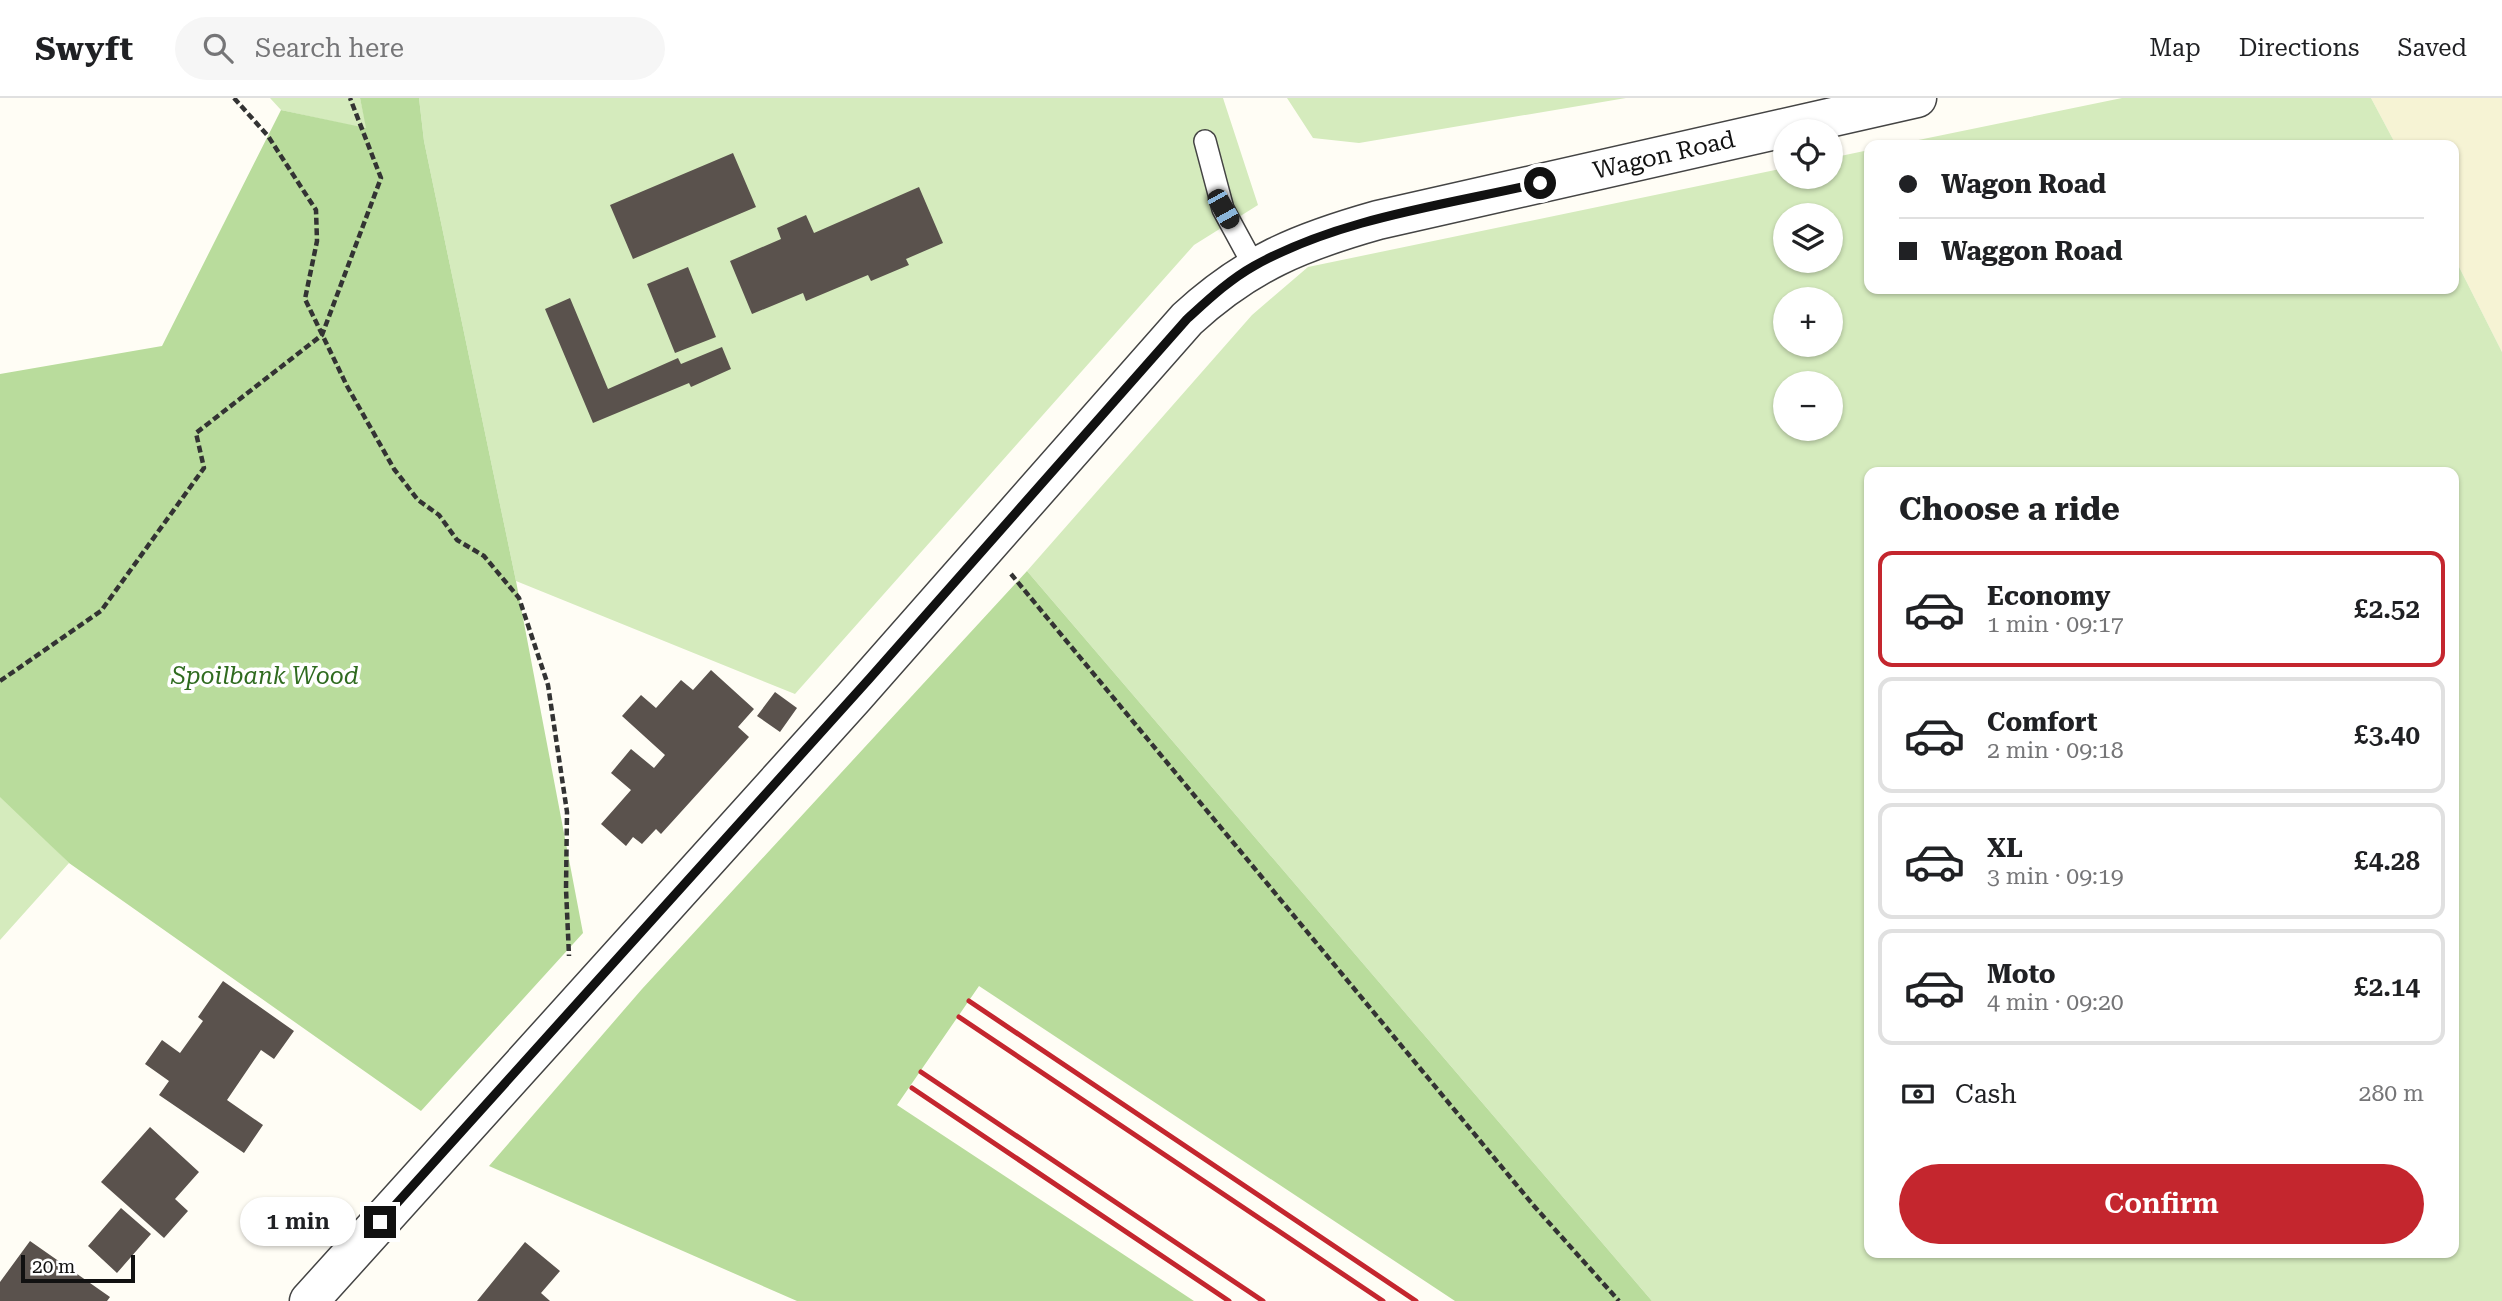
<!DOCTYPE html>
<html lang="en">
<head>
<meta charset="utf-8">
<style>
  :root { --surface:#fff; --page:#f6f6f6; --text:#202124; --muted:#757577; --line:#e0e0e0; --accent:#c4262e }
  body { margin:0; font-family:"Roboto Serif",serif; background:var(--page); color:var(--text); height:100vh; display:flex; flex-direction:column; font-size:26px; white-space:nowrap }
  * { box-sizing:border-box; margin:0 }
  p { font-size:23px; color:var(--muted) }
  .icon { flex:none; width:38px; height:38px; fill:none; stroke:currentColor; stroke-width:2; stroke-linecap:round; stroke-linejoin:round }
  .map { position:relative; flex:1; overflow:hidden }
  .details { position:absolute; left:1864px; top:369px; width:595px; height:791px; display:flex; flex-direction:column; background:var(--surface); border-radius:14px; box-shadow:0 2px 5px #0004 }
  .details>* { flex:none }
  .top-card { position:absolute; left:1864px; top:42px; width:595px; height:154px; border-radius:14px; box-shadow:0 2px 5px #0004; display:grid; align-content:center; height:154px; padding:0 35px; background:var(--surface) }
  .tools { position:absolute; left:1773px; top:21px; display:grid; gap:14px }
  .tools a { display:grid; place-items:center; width:70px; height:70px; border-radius:50%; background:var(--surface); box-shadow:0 2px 5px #0004; font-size:35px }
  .scale { position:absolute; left:21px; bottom:18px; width:114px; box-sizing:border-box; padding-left:7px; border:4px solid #111; border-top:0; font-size:19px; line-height:24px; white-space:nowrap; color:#111; -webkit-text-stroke:5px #fff; paint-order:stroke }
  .end { position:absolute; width:32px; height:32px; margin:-16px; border:9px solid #111; background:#fff; box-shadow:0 0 0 4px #fff }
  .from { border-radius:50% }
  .bubble { position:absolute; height:49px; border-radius:24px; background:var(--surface); box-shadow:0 2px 5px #0004; font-size:23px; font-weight:600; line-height:49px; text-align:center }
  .car { position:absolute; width:21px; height:42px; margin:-21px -10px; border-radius:9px; box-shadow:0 0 5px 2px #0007; background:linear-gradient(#222 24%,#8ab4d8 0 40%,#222 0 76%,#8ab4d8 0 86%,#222 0) }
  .top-card b { display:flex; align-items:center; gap:24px; height:66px; font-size:26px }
  .top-card b+b { border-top:2px solid var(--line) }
  .top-card i { width:18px; height:18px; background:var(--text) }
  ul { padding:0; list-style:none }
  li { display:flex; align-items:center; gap:21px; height:116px; margin:0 14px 10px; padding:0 21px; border:4px solid var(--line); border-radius:14px }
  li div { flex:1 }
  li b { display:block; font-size:26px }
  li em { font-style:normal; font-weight:600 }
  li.selected { border-color:var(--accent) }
  li>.icon { width:63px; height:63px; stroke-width:1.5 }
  h2 { padding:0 35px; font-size:32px; line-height:84px }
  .pay { display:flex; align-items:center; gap:18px; height:77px; padding:0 35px; font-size:26px }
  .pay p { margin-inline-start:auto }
  .action { display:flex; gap:14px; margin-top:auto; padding:14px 35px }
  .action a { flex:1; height:80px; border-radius:42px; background:var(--accent); color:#fff; font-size:28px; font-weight:600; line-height:80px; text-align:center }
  header { display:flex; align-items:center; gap:42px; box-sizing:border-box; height:98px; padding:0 35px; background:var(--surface); border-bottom:2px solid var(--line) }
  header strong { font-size:33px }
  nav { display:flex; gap:38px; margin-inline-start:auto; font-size:24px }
  .search { width:490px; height:63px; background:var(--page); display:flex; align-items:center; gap:18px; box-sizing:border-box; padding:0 24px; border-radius:38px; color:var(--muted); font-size:26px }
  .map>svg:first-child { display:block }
  .farmland { fill:#f6f3d4 }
  .green { fill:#d5ebbd; fill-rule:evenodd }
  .forest { fill:#b9dc9c }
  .building { fill:#5a524d }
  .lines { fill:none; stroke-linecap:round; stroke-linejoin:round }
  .service-casing { stroke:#444; stroke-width:24 }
  .minor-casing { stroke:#444; stroke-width:41 }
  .path { stroke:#333; stroke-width:4.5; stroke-dasharray:7 3.5; stroke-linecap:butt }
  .service { stroke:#fff; stroke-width:21 }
  .minor { stroke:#fff; stroke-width:38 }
  .rail { stroke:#c4262e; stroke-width:5 }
  .route { stroke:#111; stroke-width:9 }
  .labels { text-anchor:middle; stroke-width:7; stroke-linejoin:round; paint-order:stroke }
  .street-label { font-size:24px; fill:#111; stroke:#fff }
  .park-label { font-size:24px; font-style:italic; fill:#2f6b1f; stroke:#fff }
</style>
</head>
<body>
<header>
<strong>Swyft</strong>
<div class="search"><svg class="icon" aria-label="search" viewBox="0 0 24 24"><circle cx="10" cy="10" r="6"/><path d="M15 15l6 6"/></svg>Search here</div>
<nav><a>Map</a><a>Directions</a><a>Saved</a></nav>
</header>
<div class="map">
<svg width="2502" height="1203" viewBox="0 0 2502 1203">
  <rect width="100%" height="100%" fill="#fffdf5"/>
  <path class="farmland" d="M2371 0H2502V254L2454 159V47H2396Z"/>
  <path class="green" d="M270 0H360L367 31 281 12Z
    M419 0H1223L1258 107 1194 147 795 596 516 483 424 43Z
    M1287 0H1626L1359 45 1313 40Z
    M2122 0H2371L2396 47H1894Z
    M1869 52V191H2454V159L2502 254V1203H1652L1027 473 1252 217 1308 169 1785 70V79H1830L1831 60ZM1830 117V163H1785V117ZM1830 201V247H1785V201ZM1830 285V331H1785V285ZM2454 374V1155H1869V374Z
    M0 697 69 765 0 842Z"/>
  <path class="forest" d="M360 0H419L424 43 516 483 583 835 421 1013 69 765 0 699V276L162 248 281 12 366 30Z
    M1027 473 1652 1203H1455L979 888 897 1007 1194 1203H797L489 1068 642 891Z"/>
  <path class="building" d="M733 55 756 109 633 161 610 107Z
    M919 89 943 145 906 161 909 167 871 183 868 177 806 203 803 195 752 216 730 163 781 141 777 130 806 117 814 135Z
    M688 169 716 239 675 255 647 186Z
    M570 200 608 291 678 260 681 266 722 249 731 271 691 289 689 285 593 325 545 211Z
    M711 572 754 611 738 629 749 639 661 736 656 731 642 746 633 739 626 748 601 726 631 692 611 675 631 651 654 670 665 657 622 618 641 597 656 610 681 582 693 592Z
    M775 594 797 610 780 634 757 618Z
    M223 883 294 933 274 961 261 952 227 1002 263 1027 244 1055 159 997 169 983 145 966 162 942 180 955 203 923 198 919Z
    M150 1029 199 1074 175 1101 188 1113 164 1140 101 1084Z
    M121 1110 151 1136 117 1175 88 1148Z
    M30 1143 110 1199 107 1203H0V1184Z
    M525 1144 560 1173 541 1195 550 1203H477Z"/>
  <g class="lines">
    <defs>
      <path id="service" d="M1205 43 1223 111 1254 168"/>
      <path id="minor" d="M309 1203 854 599 1187 221C1248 165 1300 144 1378 122L1917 0"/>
    </defs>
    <use href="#service" class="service-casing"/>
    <use href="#minor" class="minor-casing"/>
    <path class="path" d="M234 0 268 38 316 112 317 143 305 201 347 288 394 371 418 402 439 417 457 442 484 458 519 500 548 587 567 714 566 791 569 858
      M1011 476 1534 1108 1619 1203
      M0 583 101 513 204 370 196 335 322 237 381 80 350 0"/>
    <use href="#service" class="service"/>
    <use href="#minor" class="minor"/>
    <path class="rail" d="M969 903 1416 1203
      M959 919 1383 1203
      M921 974 1263 1203
      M912 990 1229 1203"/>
  </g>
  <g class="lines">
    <path class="route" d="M380 1124 870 580 1187 221C1208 202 1229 182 1254 168 1340 120 1445 107 1540 85"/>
  </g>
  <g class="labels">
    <g class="street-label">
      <text transform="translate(1664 57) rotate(-13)" y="8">Wagon Road</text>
    </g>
    <g class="park-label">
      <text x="265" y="586">Spoilbank Wood</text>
    </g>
  </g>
</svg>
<div class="tools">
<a><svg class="icon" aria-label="locate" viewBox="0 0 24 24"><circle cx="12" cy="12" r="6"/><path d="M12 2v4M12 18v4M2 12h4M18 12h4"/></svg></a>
<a><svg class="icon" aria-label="layers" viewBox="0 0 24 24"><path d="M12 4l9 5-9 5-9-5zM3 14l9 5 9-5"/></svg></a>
<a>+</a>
<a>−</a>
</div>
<div class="scale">20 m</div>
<i class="end from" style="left:1540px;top:85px"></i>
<i class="end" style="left:380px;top:1124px"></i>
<div class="bubble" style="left:240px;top:1099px;width:116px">1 min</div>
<i class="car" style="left:1223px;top:111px;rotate:151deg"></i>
<div class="top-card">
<b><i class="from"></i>Wagon Road</b>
<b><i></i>Waggon Road</b>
</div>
<section class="details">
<h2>Choose a ride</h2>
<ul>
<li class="selected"><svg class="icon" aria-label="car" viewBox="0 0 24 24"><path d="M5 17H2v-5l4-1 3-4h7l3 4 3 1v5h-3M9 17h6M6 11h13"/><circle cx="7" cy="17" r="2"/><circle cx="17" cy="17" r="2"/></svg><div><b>Economy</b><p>1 min · 09:17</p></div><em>£2.52</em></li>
<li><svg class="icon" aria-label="car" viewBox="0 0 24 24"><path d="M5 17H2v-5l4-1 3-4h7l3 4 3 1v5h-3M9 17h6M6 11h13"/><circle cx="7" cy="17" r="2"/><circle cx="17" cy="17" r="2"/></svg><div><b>Comfort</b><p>2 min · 09:18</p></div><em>£3.40</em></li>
<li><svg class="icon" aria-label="car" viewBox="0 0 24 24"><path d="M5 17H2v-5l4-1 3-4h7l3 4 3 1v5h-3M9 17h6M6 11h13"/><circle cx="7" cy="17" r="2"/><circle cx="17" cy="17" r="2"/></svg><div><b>XL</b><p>3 min · 09:19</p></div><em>£4.28</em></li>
<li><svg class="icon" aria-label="car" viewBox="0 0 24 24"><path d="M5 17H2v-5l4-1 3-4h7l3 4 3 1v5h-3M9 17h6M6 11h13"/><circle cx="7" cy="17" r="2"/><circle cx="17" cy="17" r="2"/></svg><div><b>Moto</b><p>4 min · 09:20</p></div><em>£2.14</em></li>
</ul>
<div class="pay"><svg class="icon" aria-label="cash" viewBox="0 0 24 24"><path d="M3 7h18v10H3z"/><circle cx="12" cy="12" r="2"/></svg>Cash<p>280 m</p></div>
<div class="action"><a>Confirm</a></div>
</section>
</div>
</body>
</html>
